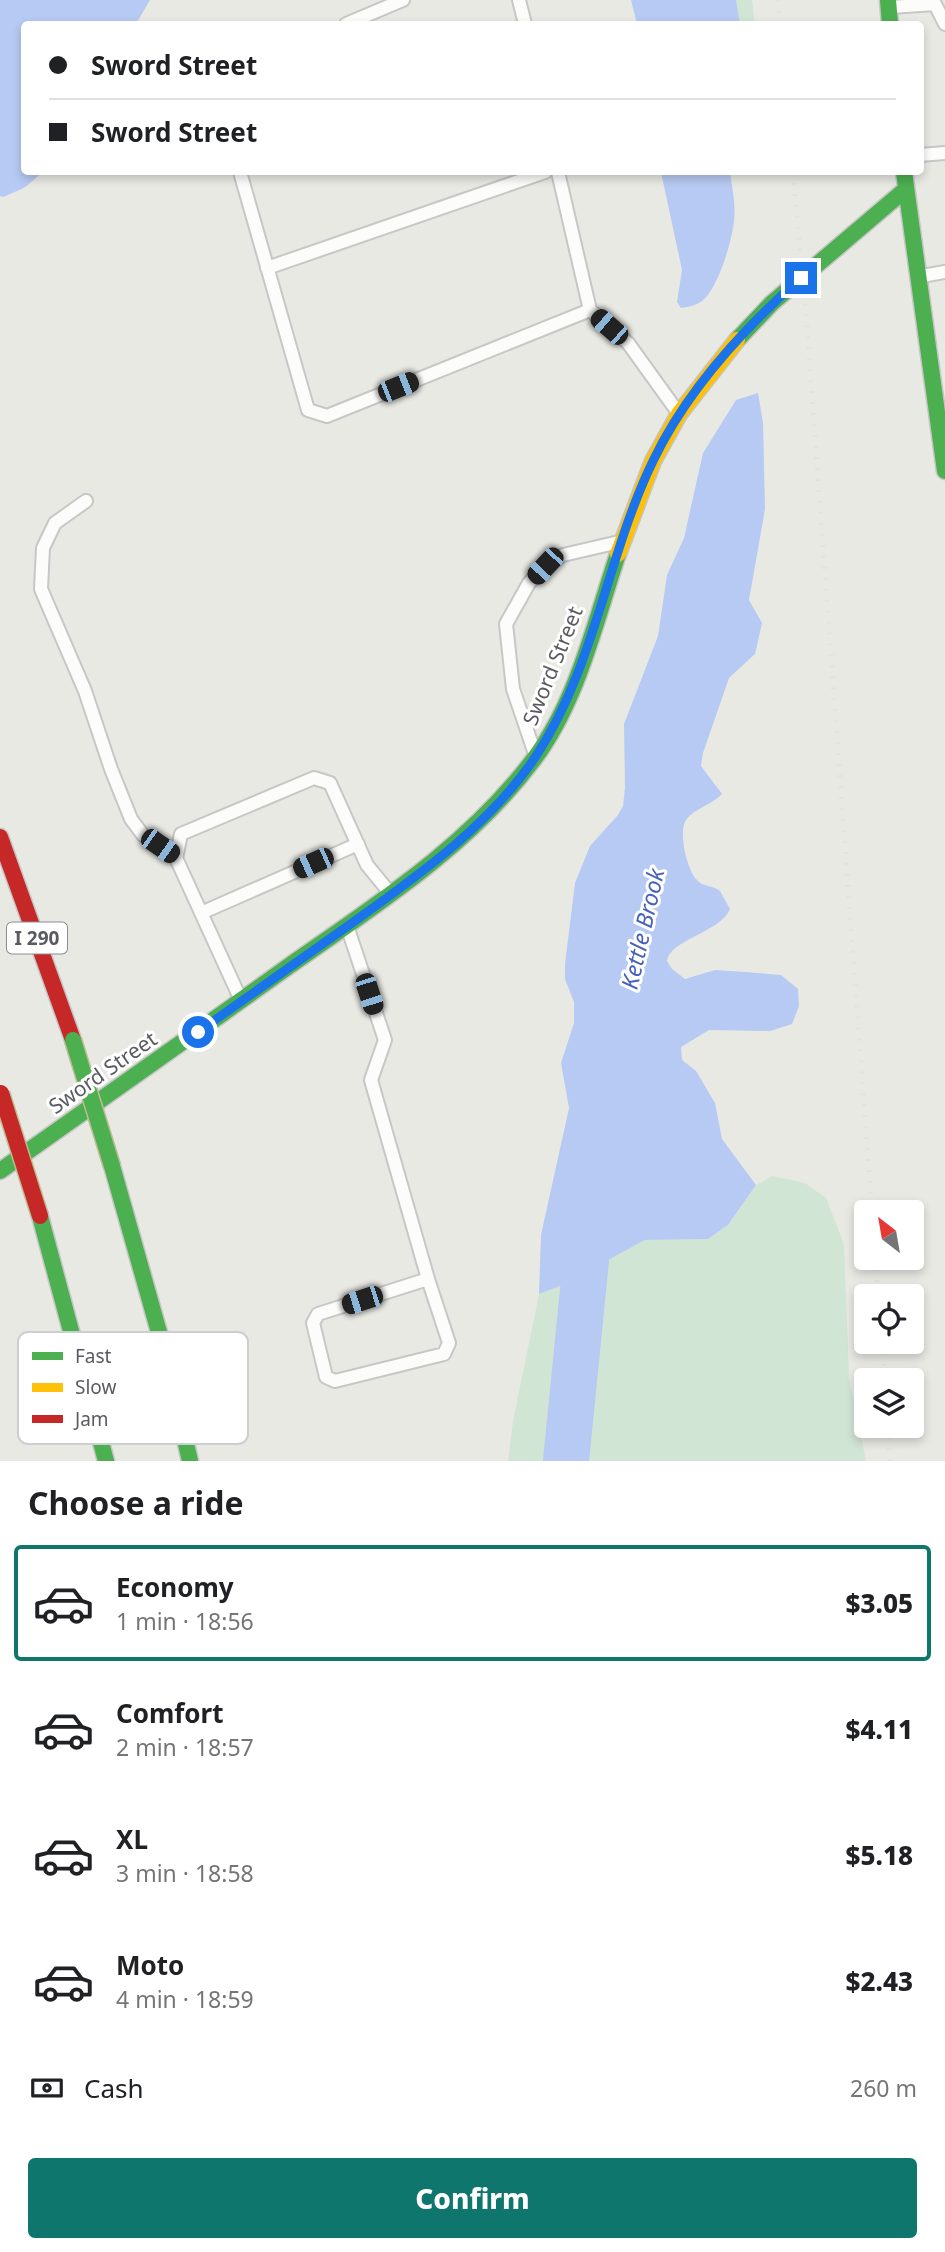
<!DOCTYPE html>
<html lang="en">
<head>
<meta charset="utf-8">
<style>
  :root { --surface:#fff; --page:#f2f2f2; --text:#202124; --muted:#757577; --line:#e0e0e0; --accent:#0f766e }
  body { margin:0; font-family:"Noto Sans",sans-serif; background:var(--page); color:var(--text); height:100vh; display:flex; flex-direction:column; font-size:26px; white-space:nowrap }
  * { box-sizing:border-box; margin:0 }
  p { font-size:23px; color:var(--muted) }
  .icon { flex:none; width:38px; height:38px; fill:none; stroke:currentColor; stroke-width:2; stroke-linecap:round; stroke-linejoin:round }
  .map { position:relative; height:1461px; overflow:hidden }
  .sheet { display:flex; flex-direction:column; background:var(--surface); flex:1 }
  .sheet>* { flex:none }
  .guide { position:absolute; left:21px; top:21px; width:903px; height:154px; border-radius:7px; box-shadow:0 4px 10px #0003; display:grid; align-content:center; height:154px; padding:0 28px; background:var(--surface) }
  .needle { width:46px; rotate:329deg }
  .controls { position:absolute; left:854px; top:1200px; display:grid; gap:14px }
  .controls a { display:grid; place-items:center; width:70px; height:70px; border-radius:7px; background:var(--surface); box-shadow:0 4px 10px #0003; font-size:35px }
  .end { position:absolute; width:32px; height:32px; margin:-16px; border:9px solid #1a73e8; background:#fff; box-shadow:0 0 0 4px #fff }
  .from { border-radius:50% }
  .car { position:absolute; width:21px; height:42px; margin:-21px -10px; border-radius:9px; box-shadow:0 0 5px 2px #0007; background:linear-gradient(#222 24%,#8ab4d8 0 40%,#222 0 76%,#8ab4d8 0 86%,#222 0) }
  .guide b { display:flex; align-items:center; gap:24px; height:66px; font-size:26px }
  .guide b+b { border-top:2px solid var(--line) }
  .guide i { width:18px; height:18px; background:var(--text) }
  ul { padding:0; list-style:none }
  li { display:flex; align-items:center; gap:21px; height:116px; margin:0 14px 10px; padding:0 14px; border:4px solid transparent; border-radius:7px }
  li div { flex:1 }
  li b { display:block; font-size:26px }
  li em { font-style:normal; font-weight:800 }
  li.on { border-color:var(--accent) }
  li>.icon { width:63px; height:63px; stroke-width:1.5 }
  h2 { padding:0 28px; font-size:32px; line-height:84px }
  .pay { display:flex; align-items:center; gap:18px; height:77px; padding:0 28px; font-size:26px }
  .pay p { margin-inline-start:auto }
  .cta { display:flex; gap:14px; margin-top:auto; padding:14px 28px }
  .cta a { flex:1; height:80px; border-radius:7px; background:var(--accent); color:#fff; font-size:28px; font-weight:800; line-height:80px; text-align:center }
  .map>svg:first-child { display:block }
  .green { fill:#d1e5d5 }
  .water { fill:#b7caf3 }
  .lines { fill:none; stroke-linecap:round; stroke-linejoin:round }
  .river { stroke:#b7caf3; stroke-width:46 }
  .lane-casing { stroke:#c6c7c6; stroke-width:16 }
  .fast-casing { stroke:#c5c5c6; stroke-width:19 }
  .slow-casing { stroke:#c5c5c6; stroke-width:19 }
  .jam-casing { stroke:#c5c5c6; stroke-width:19 }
  .lane { stroke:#fcfcfb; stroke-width:12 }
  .fast { stroke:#4caf50; stroke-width:16 }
  .slow { stroke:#ffc107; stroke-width:16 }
  .jam { stroke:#c62828; stroke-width:16 }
  .rail { stroke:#e2e2e1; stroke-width:5; stroke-dasharray:2 9; stroke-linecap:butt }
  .fast-bridge-casing { stroke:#bebd93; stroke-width:19; stroke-linecap:butt }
  .jam-bridge-casing { stroke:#bebd93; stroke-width:19; stroke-linecap:butt }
  .fast-bridge { stroke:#4caf50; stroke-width:16 }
  .jam-bridge { stroke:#c62828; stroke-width:16 }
  .route { stroke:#1a73e8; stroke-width:9 }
  .labels { text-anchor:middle; stroke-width:6; stroke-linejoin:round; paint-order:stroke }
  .shield { fill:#fff; stroke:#8b8c90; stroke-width:2 }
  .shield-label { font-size:19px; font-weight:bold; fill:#595b61 }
  .street-label { font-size:21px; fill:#595b61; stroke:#fff }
  .water-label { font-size:23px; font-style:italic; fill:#4760bc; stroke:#fff }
  .key { fill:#fff; stroke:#cdced0; stroke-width:2 }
  .key-label { font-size:19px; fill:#595b61 }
</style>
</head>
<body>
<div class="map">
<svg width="945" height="1461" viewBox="0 0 945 1461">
  <rect width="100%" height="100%" fill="#e9e9e4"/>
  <path class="green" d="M711 0H752L755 24H712Z
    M772 1176 805 1183 826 1198 844 1244 849 1378 866 1461H508L513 1421 539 1294 560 1286 645 1240 708 1239 728 1225 756 1185Z"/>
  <path class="water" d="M0 0H150L136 24H24V172H43L24 188 3 197 0 196Z
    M631 0H736L740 24H637Z
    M661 172H730C732 187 736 205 734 221 732 241 718 289 702 301 695 306 688 307 681 308L677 302 682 270Z
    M758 393 763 423 765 509 749 600 762 623 755 654 729 678 703 753 701 766 722 794C712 805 694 808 686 820 678 832 687 869 696 879 702 887 713 885 720 891L730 909C721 932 669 940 667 961L672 969 685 979 715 970 745 972 781 975 798 989 799 1006 792 1024 770 1031 709 1030 681 1047 682 1060 696 1071 715 1103 722 1139 756 1185 728 1225 708 1239 645 1240 560 1286 539 1294 541 1235 569 1108 561 1063 574 1023V1002L565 979V964L575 883 590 846 618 815 623 806 625 788 624 724 658 636 667 575 684 538 703 453 736 400Z"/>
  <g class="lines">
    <path class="river" d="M566 1461 591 1210"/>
    <defs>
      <path id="lane" d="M519 0 525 24
        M891 7 935 4 945 24
        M346 24 403 0
        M920 155 945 153
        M240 172 308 410 327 416 590 310
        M558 172 590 310 628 343 677 411
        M267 268 545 172
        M922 276 945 272
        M86 501 55 523 43 548 41 589 85 691 111 769 131 819 143 835 176 858
        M534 751 513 689 506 624 529 583 545 566 563 555 619 542
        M201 913 358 844
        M347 926 385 1040 371 1080 428 1279 318 1314 313 1323 326 1377 335 1381 444 1354 449 1343 428 1279
        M240 998 176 858 181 834 314 778 330 783 367 865 390 893"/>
      <path id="fast" d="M888 0 890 24
        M904 172 945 471
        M737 340 772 303 906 189
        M112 1166 166 1357 190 1461
        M0 1171C96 1103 193 1035 289 966 376 905 470 845 534 759 578 700 595 622 618 554
        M40 1216 106 1461"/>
      <path id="slow" d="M618 554 653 461 679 414 737 340"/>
      <path id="jam" d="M0 837 73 1040"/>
    </defs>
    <use href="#lane" class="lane-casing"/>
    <use href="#fast" class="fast-casing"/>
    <use href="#slow" class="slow-casing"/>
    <use href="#jam" class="jam-casing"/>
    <use href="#lane" class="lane"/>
    <use href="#fast" class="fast"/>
    <use href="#slow" class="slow"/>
    <use href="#jam" class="jam"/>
    <path class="rail" d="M778 0 780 24
      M793 172 806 314 872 1213
      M876 1258 878 1297
      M882 1342 885 1381
      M888 1426 890 1461"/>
    <defs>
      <path id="fast-bridge" d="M73 1040 112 1166"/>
      <path id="jam-bridge" d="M1 1093 40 1216"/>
    </defs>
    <use href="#fast-bridge" class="fast-bridge-casing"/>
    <use href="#jam-bridge" class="jam-bridge-casing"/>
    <use href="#fast-bridge" class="fast-bridge"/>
    <use href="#jam-bridge" class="jam-bridge"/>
  </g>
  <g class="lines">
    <path class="route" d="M198 1032C247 997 296 963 345 928 413 879 489 827 536 756 595 667 607 556 653 461 687 390 743 329 801 278"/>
  </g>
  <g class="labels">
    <rect class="shield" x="7" y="922.5" width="60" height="31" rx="5"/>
    <g class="shield-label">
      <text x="37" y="945">I 290</text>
    </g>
    <g class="street-label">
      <text transform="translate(553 666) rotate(-68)" y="7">Sword Street</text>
      <text transform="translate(103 1073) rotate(-35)" y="7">Sword Street</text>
    </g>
    <g class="water-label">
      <text transform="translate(643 929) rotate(-77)" y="8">Kettle Brook</text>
    </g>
  </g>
  <rect x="18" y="1332" width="230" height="112" rx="10" class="key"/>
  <rect x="32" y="1352" width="31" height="8" fill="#4caf50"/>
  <rect x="32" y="1383" width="31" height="9" fill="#ffc107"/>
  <rect x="32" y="1415" width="31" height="8" fill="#c62828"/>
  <g class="key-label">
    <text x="75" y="1363">Fast</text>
    <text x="75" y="1394">Slow</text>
    <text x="75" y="1426">Jam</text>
  </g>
</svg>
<div class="controls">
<a><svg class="needle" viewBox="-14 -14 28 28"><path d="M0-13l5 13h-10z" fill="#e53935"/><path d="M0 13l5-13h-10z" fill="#757577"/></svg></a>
<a><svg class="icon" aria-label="locate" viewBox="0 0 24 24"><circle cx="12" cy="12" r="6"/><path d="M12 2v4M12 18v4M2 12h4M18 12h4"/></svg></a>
<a><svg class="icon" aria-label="layers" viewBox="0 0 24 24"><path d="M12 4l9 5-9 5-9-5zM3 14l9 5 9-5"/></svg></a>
</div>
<i class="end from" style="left:198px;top:1032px"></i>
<i class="end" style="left:801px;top:278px"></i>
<i class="car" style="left:609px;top:327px;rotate:311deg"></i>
<i class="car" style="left:398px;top:387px;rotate:68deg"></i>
<i class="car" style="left:545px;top:566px;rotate:223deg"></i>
<i class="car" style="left:160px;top:846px;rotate:125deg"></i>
<i class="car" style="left:313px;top:863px;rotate:246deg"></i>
<i class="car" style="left:369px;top:994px;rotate:162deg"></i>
<i class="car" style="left:362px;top:1300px;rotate:252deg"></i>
<div class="guide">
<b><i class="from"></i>Sword Street</b>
<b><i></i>Sword Street</b>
</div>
</div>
<section class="sheet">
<h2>Choose a ride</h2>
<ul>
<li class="on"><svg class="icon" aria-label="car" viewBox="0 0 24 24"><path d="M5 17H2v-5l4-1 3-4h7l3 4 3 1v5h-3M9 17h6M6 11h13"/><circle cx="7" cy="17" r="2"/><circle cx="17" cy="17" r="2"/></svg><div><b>Economy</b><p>1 min · 18:56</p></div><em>$3.05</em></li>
<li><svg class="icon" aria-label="car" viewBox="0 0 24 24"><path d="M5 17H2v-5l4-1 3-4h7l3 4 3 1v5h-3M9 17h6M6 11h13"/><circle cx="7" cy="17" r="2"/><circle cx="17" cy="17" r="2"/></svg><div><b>Comfort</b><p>2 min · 18:57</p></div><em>$4.11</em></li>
<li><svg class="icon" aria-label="car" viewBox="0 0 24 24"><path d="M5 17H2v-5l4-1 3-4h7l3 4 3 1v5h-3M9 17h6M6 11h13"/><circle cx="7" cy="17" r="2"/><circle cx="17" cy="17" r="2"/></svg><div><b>XL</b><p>3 min · 18:58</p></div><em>$5.18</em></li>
<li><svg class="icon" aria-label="car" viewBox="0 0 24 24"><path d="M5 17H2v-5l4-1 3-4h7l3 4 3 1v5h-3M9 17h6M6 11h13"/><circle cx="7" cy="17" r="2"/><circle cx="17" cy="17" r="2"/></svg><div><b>Moto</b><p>4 min · 18:59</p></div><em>$2.43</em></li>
</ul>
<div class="pay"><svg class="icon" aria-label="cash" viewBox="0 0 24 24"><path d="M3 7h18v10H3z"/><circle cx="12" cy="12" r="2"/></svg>Cash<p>260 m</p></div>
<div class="cta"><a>Confirm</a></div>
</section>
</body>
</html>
